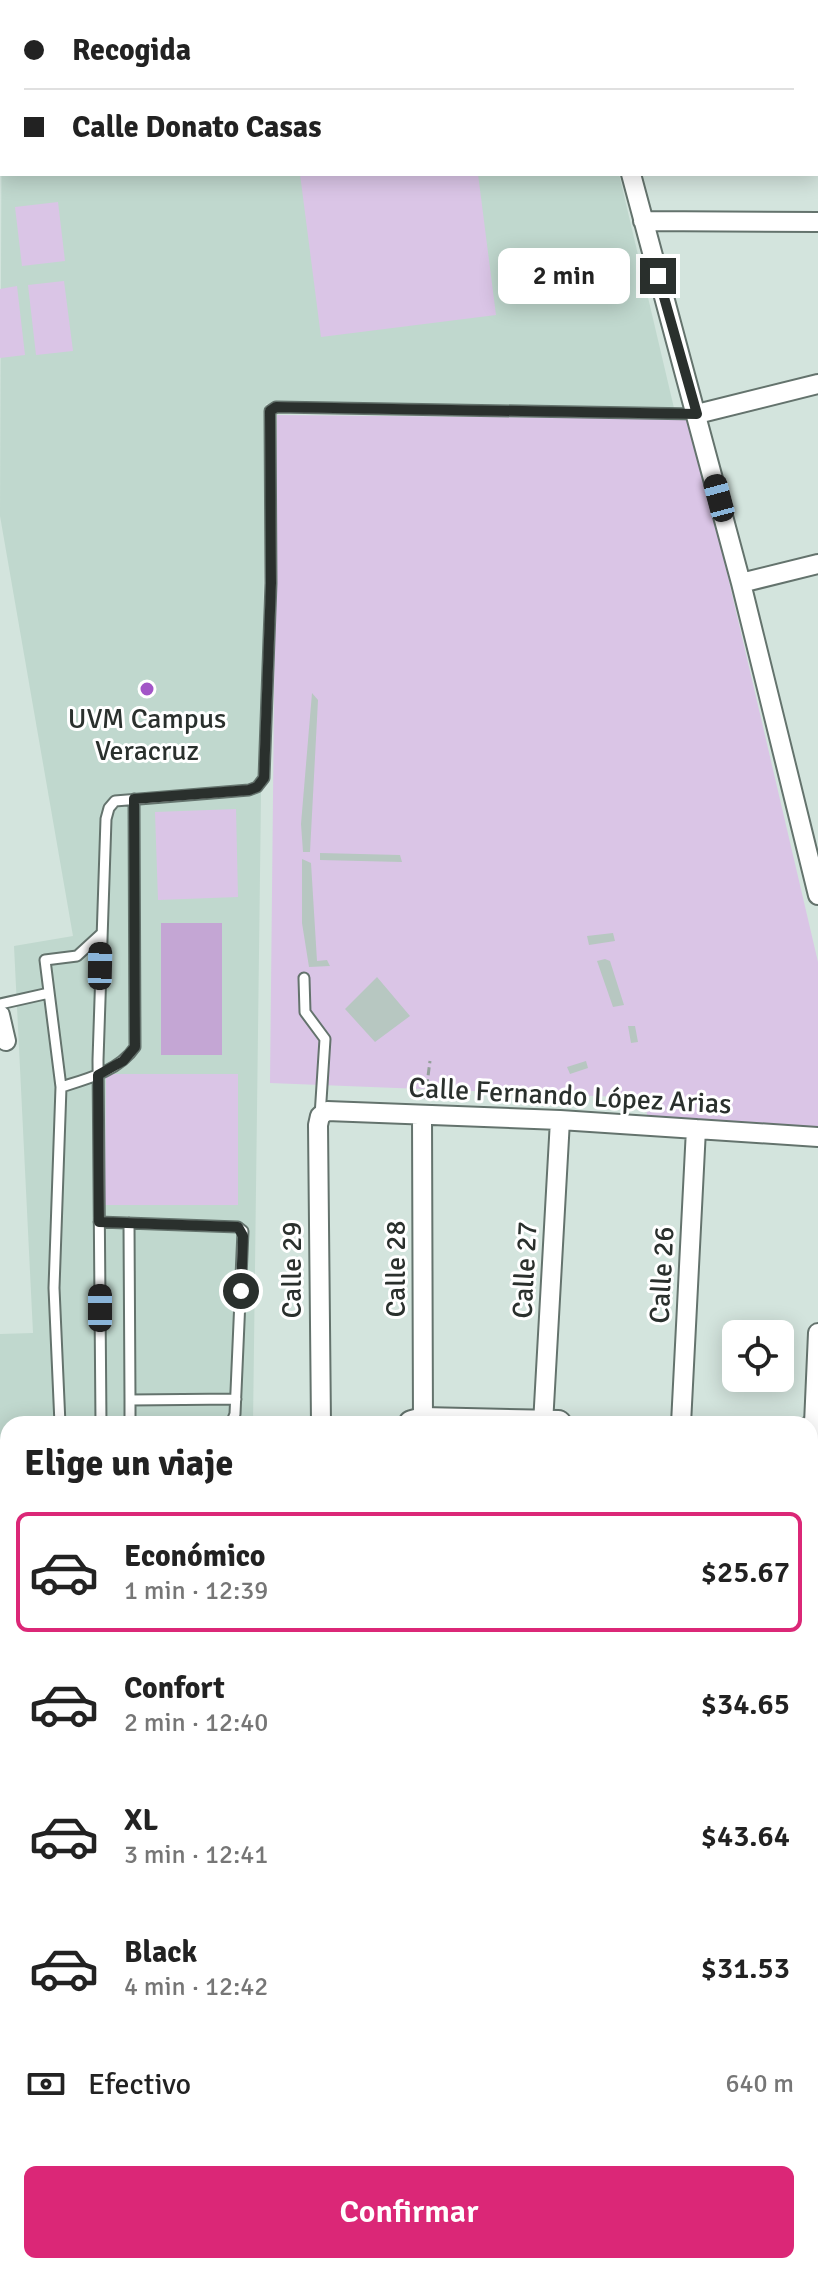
<!DOCTYPE html>
<html lang="es">
<head>
<meta charset="utf-8">
<style>
  :root { --surface:#fff; --page:#f6f6f6; --text:#222; --muted:#767676; --line:#e0e0e0; --accent:#db2777 }
  body { margin:0; font-family:Signika,sans-serif; background:var(--page); color:var(--text); height:100vh; display:flex; flex-direction:column; font-size:30px; white-space:nowrap }
  * { box-sizing:border-box; margin:0 }
  p { font-size:26px; color:var(--muted) }
  .icon { flex:none; width:44px; height:44px; fill:none; stroke:currentColor; stroke-width:2; stroke-linecap:round; stroke-linejoin:round }
  .map { position:relative; flex:1; overflow:hidden }
  .details { position:absolute; left:0px; top:1416px; width:818px; height:858px; display:flex; flex-direction:column; background:var(--surface); border-radius:24px 24px 0 0; box-shadow:0 4px 20px #0003 }
  .details>* { flex:none }
  .guide { position:absolute; left:0px; top:0px; width:818px; height:176px; box-shadow:0 4px 20px #0003; display:grid; align-content:center; height:176px; padding:0 24px; background:var(--surface) }
  .tools { position:absolute; left:722px; top:1320px; display:grid; gap:16px }
  .tools a { display:grid; place-items:center; width:72px; height:72px; border-radius:12px; background:var(--surface); box-shadow:0 4px 20px #0003; font-size:40px }
  .end { position:absolute; width:36px; height:36px; margin:-18px; border:10px solid #2a302d; background:#fff; box-shadow:0 0 0 4px #fff }
  .from { border-radius:50% }
  .bubble { position:absolute; height:56px; border-radius:12px; background:var(--surface); box-shadow:0 4px 20px #0003; font-size:26px; font-weight:600; line-height:56px; text-align:center }
  .car { position:absolute; width:24px; height:48px; margin:-24px -12px; border-radius:10px; box-shadow:0 0 6px 2px #0007; background:linear-gradient(#222 24%,#8ab4d8 0 40%,#222 0 76%,#8ab4d8 0 86%,#222 0) }
  .guide b { display:flex; align-items:center; gap:28px; height:76px; font-size:30px }
  .guide b+b { border-top:2px solid var(--line) }
  .guide i { width:20px; height:20px; background:var(--text) }
  ul { padding:0; list-style:none }
  li { display:flex; align-items:center; gap:24px; height:120px; margin:0 16px 12px; padding:0 8px; border:4px solid transparent; border-radius:12px }
  li div { flex:1 }
  li b { display:block; font-size:30px }
  li em { font-style:normal; font-weight:600 }
  li.selected { border-color:var(--accent) }
  li>.icon { width:72px; height:72px; stroke-width:1.5 }
  h2 { padding:0 24px; font-size:36px; line-height:96px }
  .pay { display:flex; align-items:center; gap:20px; height:88px; padding:0 24px; font-size:30px }
  .pay p { margin-inline-start:auto }
  .primary-button { display:flex; gap:16px; margin-top:auto; padding:16px 24px }
  .primary-button a { flex:1; height:92px; border-radius:12px; background:var(--accent); color:#fff; font-size:32px; font-weight:600; line-height:92px; text-align:center }
  .map>svg:first-child { display:block }
  .built { fill:#c0d8ce }
  .green { fill:#dac5e6 }
  .water { fill:#c4a6d4 }
  .building { fill:#b7c7c1 }
  .lines { fill:none; stroke-linecap:round; stroke-linejoin:round }
  .lane-casing { stroke:#64736d; stroke-width:13 }
  .street-casing { stroke:#64736d; stroke-width:22 }
  .secondary-casing { stroke:#64736d; stroke-width:30 }
  .path { stroke:#93a09a; stroke-width:3; stroke-dasharray:8 4; stroke-linecap:butt }
  .lane { stroke:#fff; stroke-width:9 }
  .street { stroke:#fff; stroke-width:18 }
  .secondary { stroke:#fff; stroke-width:26 }
  .route { stroke:#2a302d; stroke-width:10 }
  .poi-dot { fill:#a255c7; stroke:#fff; stroke-width:3 }
  .labels { text-anchor:middle; stroke-width:6; stroke-linejoin:round; paint-order:stroke }
  .poi-label { font-size:28px; fill:#2a302d; stroke:#fff }
  .street-label { font-size:28px; fill:#2a302d; stroke:#fff }
</style>
</head>
<body>
<div class="map">
<svg width="818" height="2273" viewBox="0 0 818 2273">
  <rect width="100%" height="100%" fill="#d3e4dd"/>
  <path class="built" d="M115 0H578V2H108Z
    M2 30V174H619L674 408 266 404 253 1424H8V1523L0 1525V1334L33 1333 14 946 73 936 0 516Z
    M8 1557V1764L0 1765V1559Z"/>
  <path class="green" d="M300 174H478L496 315 321 337Z
    M58 202 65 261 22 266 15 207Z
    M64 281 73 351 36 355 28 285Z
    M17 286 25 355 0 358V289Z
    M277 415 691 419 818 962V1127L647 1116 646 1098 270 1083Z
    M236 809 238 897 158 900 155 812Z
    M106 1074H238V1205H105Z
    M810 1750H818V1955H810Z"/>
  <path class="water" d="M161 923H222V1055H161Z"/>
  <path class="building" d="M312 693 318 700 310 852H303L301 824Z
    M320 853 400 855 402 862 320 860Z
    M302 859 311 863 317 961 327 960 330 966 309 967 302 923Z
    M613 933 615 941 589 945 587 936Z
    M605 959 610 961 624 1005 613 1007 597 961Z
    M377 977 410 1016 375 1042 345 1009Z
    M628 1026H635L638 1042 631 1043Z
    M586 1061 588 1068 570 1074 567 1067Z"/>
  <g class="lines">
    <defs>
      <path id="lane" d="M304 978 305 1012 325 1039 320 1116
        M0 1004 49 993
        M61 1087C87 1079 119 1071 135 1047L134 799
        M99 1222 238 1227 243 1231 235 1414 231 1424
        M129 1223 130 1400 236 1399
        M130 1400V1424
        M60 1424 54 1288 61 1087 45 960 77 956 101 934
        M101 1424 98 1060 106 819 109 808 115 801 249 790 257 787 264 778 271 583 270 411 276 407 697 414
        M0 1486 8 1484"/>
      <path id="street" d="M589 0 590 2
        M51 2 59 0
        M0 14H2
        M816 59H818
        M631 174 741 583 818 895
        M643 221 818 222
        M697 414 818 384
        M741 583 818 564
        M0 1015 6 1041
        M422 1115 423 1424
        M321 1424 318 1125 320 1116 327 1111 560 1120 818 1137
        M543 1424 560 1120
        M681 1424 696 1129
        M810 1515 818 1333
        M810 1743 818 1744
        M0 1831 8 1830
        M810 1966H818
        M0 2053 8 2080
        M810 2090 818 2091
        M810 2195H818
        M63 2266 65 2273
        M180 2266 182 2273
        M291 2266 293 2273
        M353 2273V2266
        M419 2273V2266
        M591 2273 592 2266"/>
      <path id="secondary" d="M412 1424 423 1421 558 1424
        M810 1430H818
        M0 1538 8 1536"/>
    </defs>
    <use href="#lane" class="lane-casing"/>
    <use href="#street" class="street-casing"/>
    <use href="#secondary" class="secondary-casing"/>
    <path class="path" d="M425 1099 430 1061
      M810 1791 818 1808
      M810 1800 818 1784
      M810 1849 818 1850
      M810 1907 818 1890
      M810 1911 818 1931
      M815 2273 818 2220"/>
    <use href="#lane" class="lane"/>
    <use href="#street" class="street"/>
    <use href="#secondary" class="secondary"/>
  </g>
  <g class="lines">
    <path class="route" d="M241 1291 243 1236 238 1227 99 1222 98 1075 123 1061 135 1047 134 799 249 790 257 787 264 778 271 583 270 411 276 407 697 414 658 276"/>
  </g>
  <circle class="poi-dot" cx="147" cy="689" r="8"/>
  <g class="labels">
    <g class="poi-label">
      <text x="147" y="728">UVM Campus<tspan x="147" dy="32">Veracruz</tspan></text>
    </g>
    <g class="street-label">
      <text transform="translate(570 1095) rotate(3)" y="10">Calle Fernando López Arias</text>
      <text transform="translate(395 1269) rotate(-90)" y="10">Calle 28</text>
      <text transform="translate(291 1270) rotate(-90)" y="10">Calle 29</text>
      <text transform="translate(524 1270) rotate(-87)" y="10">Calle 27</text>
      <text transform="translate(661 1275) rotate(-87)" y="10">Calle 26</text>
    </g>
  </g>
</svg>
<div class="tools">
<a><svg class="icon" aria-label="locate" viewBox="0 0 24 24"><circle cx="12" cy="12" r="6"/><path d="M12 2v4M12 18v4M2 12h4M18 12h4"/></svg></a>
</div>
<i class="end from" style="left:241px;top:1291px"></i>
<i class="end" style="left:658px;top:276px"></i>
<div class="bubble" style="left:498px;top:248px;width:132px">2 min</div>
<i class="car" style="left:719px;top:498px;rotate:345deg"></i>
<i class="car" style="left:100px;top:966px;rotate:1deg"></i>
<i class="car" style="left:100px;top:1308px;rotate:0deg"></i>
<div class="guide">
<b><i class="from"></i>Recogida</b>
<b><i></i>Calle Donato Casas</b>
</div>
<section class="details">
<h2>Elige un viaje</h2>
<ul>
<li class="selected"><svg class="icon" aria-label="car" viewBox="0 0 24 24"><path d="M5 17H2v-5l4-1 3-4h7l3 4 3 1v5h-3M9 17h6M6 11h13"/><circle cx="7" cy="17" r="2"/><circle cx="17" cy="17" r="2"/></svg><div><b>Económico</b><p>1 min · 12:39</p></div><em>$25.67</em></li>
<li><svg class="icon" aria-label="car" viewBox="0 0 24 24"><path d="M5 17H2v-5l4-1 3-4h7l3 4 3 1v5h-3M9 17h6M6 11h13"/><circle cx="7" cy="17" r="2"/><circle cx="17" cy="17" r="2"/></svg><div><b>Confort</b><p>2 min · 12:40</p></div><em>$34.65</em></li>
<li><svg class="icon" aria-label="car" viewBox="0 0 24 24"><path d="M5 17H2v-5l4-1 3-4h7l3 4 3 1v5h-3M9 17h6M6 11h13"/><circle cx="7" cy="17" r="2"/><circle cx="17" cy="17" r="2"/></svg><div><b>XL</b><p>3 min · 12:41</p></div><em>$43.64</em></li>
<li><svg class="icon" aria-label="car" viewBox="0 0 24 24"><path d="M5 17H2v-5l4-1 3-4h7l3 4 3 1v5h-3M9 17h6M6 11h13"/><circle cx="7" cy="17" r="2"/><circle cx="17" cy="17" r="2"/></svg><div><b>Black</b><p>4 min · 12:42</p></div><em>$31.53</em></li>
</ul>
<div class="pay"><svg class="icon" aria-label="cash" viewBox="0 0 24 24"><path d="M3 7h18v10H3z"/><circle cx="12" cy="12" r="2"/></svg>Efectivo<p>640 m</p></div>
<div class="primary-button"><a>Confirmar</a></div>
</section>
</div>
</body>
</html>
